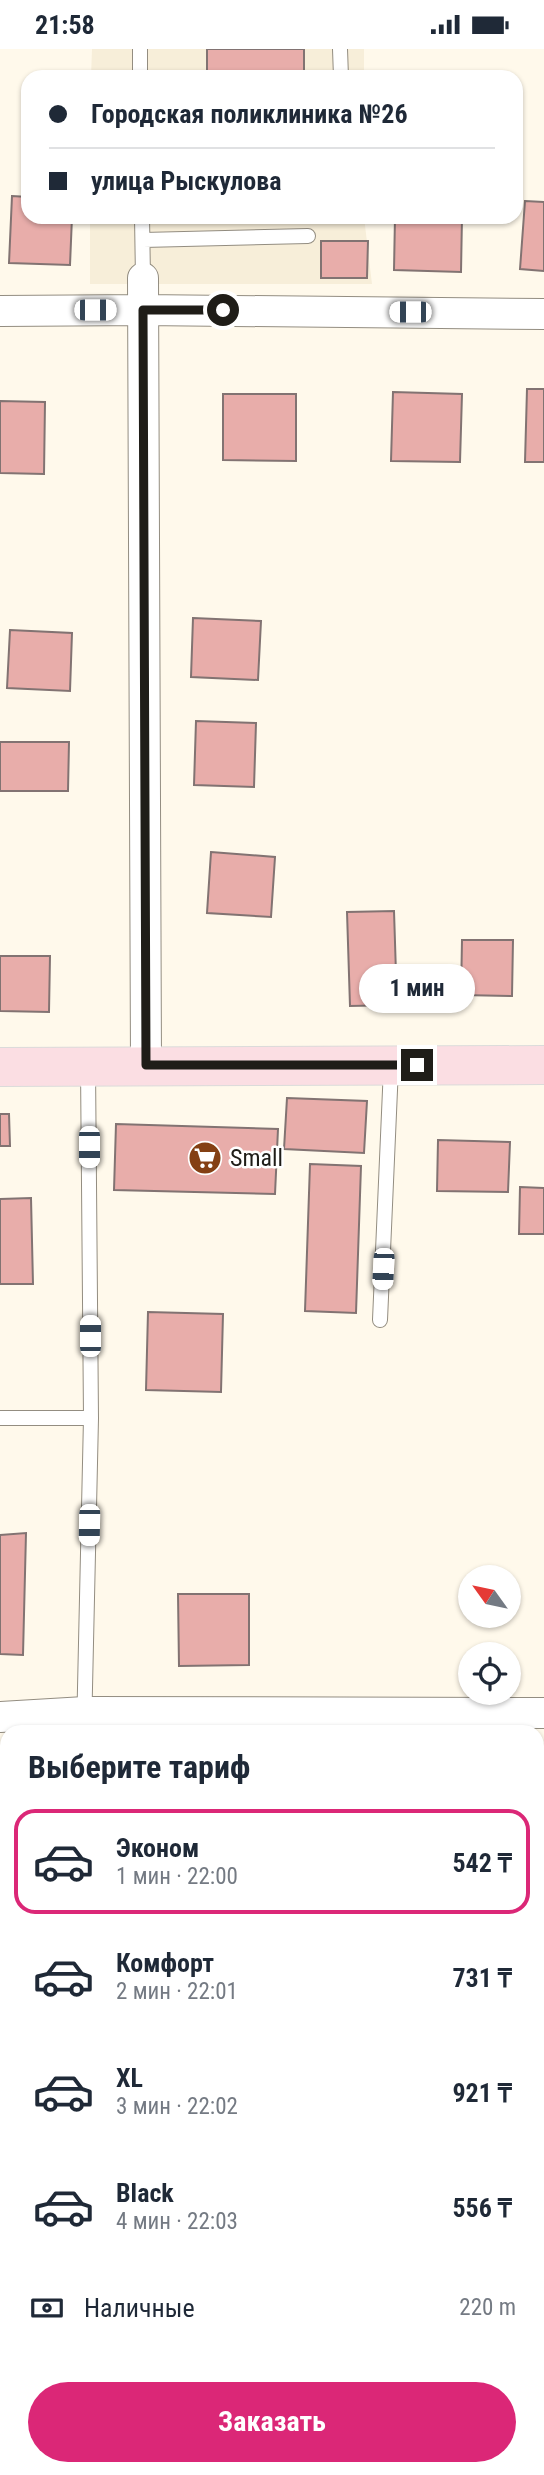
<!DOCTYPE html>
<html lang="ru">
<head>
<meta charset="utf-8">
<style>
  :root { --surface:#fff; --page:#f6f6f7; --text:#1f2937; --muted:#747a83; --line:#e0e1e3; --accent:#db2777 }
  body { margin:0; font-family:"Roboto Condensed",sans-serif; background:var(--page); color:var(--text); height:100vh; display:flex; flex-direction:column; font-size:26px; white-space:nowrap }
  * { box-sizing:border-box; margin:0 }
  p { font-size:23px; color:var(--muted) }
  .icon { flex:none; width:38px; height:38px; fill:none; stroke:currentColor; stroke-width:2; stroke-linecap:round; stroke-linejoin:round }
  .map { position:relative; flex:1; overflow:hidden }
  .sheet { position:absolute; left:0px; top:1676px; width:544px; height:751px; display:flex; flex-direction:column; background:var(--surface); border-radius:21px 21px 0 0; box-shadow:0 2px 5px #0004 }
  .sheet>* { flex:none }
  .top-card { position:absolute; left:21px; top:21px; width:502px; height:154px; border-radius:21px; box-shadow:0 2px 5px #0004; display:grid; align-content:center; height:154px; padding:0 28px; background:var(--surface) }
  .needle { width:46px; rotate:303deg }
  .controls { position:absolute; left:458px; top:1516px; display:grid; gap:14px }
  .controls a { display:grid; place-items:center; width:63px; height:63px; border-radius:50%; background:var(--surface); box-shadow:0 2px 5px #0004; font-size:35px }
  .end { position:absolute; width:32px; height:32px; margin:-16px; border:9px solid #1f1d18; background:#fff; box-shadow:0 0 0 4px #fff }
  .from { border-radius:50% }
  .bubble { position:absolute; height:49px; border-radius:24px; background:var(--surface); box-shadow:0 2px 5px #0004; font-size:23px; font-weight:700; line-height:49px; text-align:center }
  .car { position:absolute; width:21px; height:42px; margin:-21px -10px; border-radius:9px; box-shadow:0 0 5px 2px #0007; background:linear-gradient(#fff 24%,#345 0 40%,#fff 0 76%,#345 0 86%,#fff 0) }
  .top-card b { display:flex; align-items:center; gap:24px; height:66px; font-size:26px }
  .top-card b+b { border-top:2px solid var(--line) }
  .top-card i { width:18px; height:18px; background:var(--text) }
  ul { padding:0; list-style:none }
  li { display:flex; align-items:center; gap:21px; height:105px; margin:0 14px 10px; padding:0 14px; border:4px solid transparent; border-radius:21px }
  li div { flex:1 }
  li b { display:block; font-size:26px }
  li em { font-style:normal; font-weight:700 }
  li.current { border-color:var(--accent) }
  li>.icon { width:63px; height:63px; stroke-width:1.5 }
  h2 { padding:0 28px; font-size:32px; line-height:84px }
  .pay { display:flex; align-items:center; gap:18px; height:77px; padding:0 28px; font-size:26px }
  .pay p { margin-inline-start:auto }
  .action { display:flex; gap:14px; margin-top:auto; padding:14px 28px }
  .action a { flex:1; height:80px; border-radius:42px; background:var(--accent); color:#fff; font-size:28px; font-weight:700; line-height:80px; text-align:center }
  .status { display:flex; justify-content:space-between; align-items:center; height:49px; padding:0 35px; background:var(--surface); direction:ltr }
  .status svg { height:19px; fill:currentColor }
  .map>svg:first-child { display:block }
  .built { fill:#f7eed9 }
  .building { fill:#e8adaa; stroke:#827372; stroke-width:2 }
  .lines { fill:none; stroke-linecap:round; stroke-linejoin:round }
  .lane-casing { stroke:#938d81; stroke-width:16 }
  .street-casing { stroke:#938d81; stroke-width:32 }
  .primary-casing { stroke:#dbdbda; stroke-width:40 }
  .lane { stroke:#fff; stroke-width:14 }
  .street { stroke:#fff; stroke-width:30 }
  .primary { stroke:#fbdee3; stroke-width:38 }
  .route { stroke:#1f1d18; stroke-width:9 }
  .labels { text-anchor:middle; stroke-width:5; stroke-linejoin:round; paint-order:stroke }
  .poi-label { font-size:24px; fill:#1f1d18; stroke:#fff; text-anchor:start }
</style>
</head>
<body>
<div class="status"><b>21:58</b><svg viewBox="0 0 49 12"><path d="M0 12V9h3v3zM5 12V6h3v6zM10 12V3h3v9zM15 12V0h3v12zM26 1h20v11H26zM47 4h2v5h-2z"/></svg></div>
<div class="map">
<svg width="544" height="2426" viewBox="0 0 544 2426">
  <rect width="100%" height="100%" fill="#fff9eb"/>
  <path class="built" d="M92 0H364V28H91Z
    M90 168H364L372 235H90Z
    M537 1694H544V2100L537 2099Z
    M537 2108H544V2426H414V2420H537Z"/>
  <path class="building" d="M207 0H304V28H207Z
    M12 147 28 148V168H72L70 216 9 214Z
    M525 152 544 153V222L520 220Z
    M395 168H462L461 223 394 221Z
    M321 192H368L367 229H321Z
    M527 340H544V413H525Z
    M393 343 462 345 460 413 391 412Z
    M223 345H296V412L223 411Z
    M0 352 45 353 44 425 0 424Z
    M193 569 261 572 258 631 191 628Z
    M10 581 72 584 70 642 7 639Z
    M196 672 256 674 254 738 194 736Z
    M0 693H69L68 742H0Z
    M211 803 275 808 271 868 207 864Z
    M394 862 397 956 350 957 347 863Z
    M462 891H513L512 947 461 946Z
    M0 907H50L49 963 0 962Z
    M287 1049 367 1052 364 1104 284 1100Z
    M0 1065H9L10 1097H0Z
    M116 1075 278 1080 275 1145 114 1141Z
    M438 1091 510 1093 508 1143 437 1142Z
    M310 1115 361 1117 356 1264 305 1262Z
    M520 1138 544 1139V1185H519Z
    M31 1149 33 1235H0V1150Z
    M148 1263 223 1265 221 1343 146 1341Z
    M26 1484 23 1606 0 1605V1486Z
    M178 1545H249V1616L179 1617Z
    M537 1744H544V1958L537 1957Z
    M0 2290H7V2365H0Z"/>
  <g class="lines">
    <defs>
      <path id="lane" d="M140 0V28
        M340 0 341 28
        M142 168 143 229
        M143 191 308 187
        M380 1271 391 1018
        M0 1369H91
        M84 1684 91 1369 88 1018
        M0 2168 7 2167"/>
      <path id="street" d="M143 229 146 1016
        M0 262 143 261 544 265
        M0 1668 85 1663 544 1664"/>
      <path id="primary" d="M0 1018 544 1016"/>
    </defs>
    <use href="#lane" class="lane-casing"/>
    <use href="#street" class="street-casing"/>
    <use href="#primary" class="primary-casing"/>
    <use href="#lane" class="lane"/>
    <use href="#street" class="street"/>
    <use href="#primary" class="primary"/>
  </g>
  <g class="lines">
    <path class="route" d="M223 261H143L146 1016H417"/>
  </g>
  <defs>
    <symbol id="supermarket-disc" viewBox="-11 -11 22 22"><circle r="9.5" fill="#844014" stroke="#fff"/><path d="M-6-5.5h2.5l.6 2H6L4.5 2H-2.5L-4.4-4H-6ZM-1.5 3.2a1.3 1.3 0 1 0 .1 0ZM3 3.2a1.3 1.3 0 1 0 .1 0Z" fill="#fff"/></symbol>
  </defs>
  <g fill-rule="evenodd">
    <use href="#supermarket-disc" x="186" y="1090" width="38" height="38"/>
  </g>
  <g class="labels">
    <g class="poi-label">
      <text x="230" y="1117">Small</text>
    </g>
  </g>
</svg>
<div class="controls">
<a><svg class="needle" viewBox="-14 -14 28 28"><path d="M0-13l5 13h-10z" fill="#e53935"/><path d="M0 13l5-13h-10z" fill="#747a83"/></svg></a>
<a><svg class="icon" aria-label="locate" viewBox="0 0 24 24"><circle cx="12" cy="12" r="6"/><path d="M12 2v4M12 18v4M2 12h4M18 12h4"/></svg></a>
</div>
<i class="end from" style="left:223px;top:261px"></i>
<i class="end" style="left:417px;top:1016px"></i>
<div class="bubble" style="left:359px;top:915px;width:116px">1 мин</div>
<i class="car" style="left:95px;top:261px;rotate:90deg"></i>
<i class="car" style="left:410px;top:263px;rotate:270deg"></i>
<i class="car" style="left:89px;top:1098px;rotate:180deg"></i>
<i class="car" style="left:383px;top:1220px;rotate:183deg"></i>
<i class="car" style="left:90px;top:1287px;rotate:0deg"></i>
<i class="car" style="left:89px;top:1476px;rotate:181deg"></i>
<div class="top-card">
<b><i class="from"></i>Городская поликлиника №26</b>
<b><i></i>улица Рыскулова</b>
</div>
<section class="sheet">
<h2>Выберите тариф</h2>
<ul>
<li class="current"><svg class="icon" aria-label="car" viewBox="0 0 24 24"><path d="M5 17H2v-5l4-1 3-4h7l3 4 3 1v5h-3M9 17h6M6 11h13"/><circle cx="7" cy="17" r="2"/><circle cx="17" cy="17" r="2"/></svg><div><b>Эконом</b><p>1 мин · 22:00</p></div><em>542 ₸</em></li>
<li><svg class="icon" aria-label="car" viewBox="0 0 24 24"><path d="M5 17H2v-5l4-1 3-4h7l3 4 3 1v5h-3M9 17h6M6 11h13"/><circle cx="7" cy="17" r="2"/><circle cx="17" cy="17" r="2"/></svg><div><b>Комфорт</b><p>2 мин · 22:01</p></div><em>731 ₸</em></li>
<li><svg class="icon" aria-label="car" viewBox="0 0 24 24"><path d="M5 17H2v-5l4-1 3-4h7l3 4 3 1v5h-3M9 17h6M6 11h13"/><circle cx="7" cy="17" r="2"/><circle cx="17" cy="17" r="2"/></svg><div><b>XL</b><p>3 мин · 22:02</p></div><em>921 ₸</em></li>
<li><svg class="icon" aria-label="car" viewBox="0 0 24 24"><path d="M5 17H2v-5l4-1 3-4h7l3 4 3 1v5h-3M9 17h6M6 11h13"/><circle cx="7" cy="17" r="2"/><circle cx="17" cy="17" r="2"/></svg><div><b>Black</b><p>4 мин · 22:03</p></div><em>556 ₸</em></li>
</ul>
<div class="pay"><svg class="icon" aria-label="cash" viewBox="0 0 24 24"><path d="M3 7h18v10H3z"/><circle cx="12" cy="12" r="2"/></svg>Наличные<p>220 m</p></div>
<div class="action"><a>Заказать</a></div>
</section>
</div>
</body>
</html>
